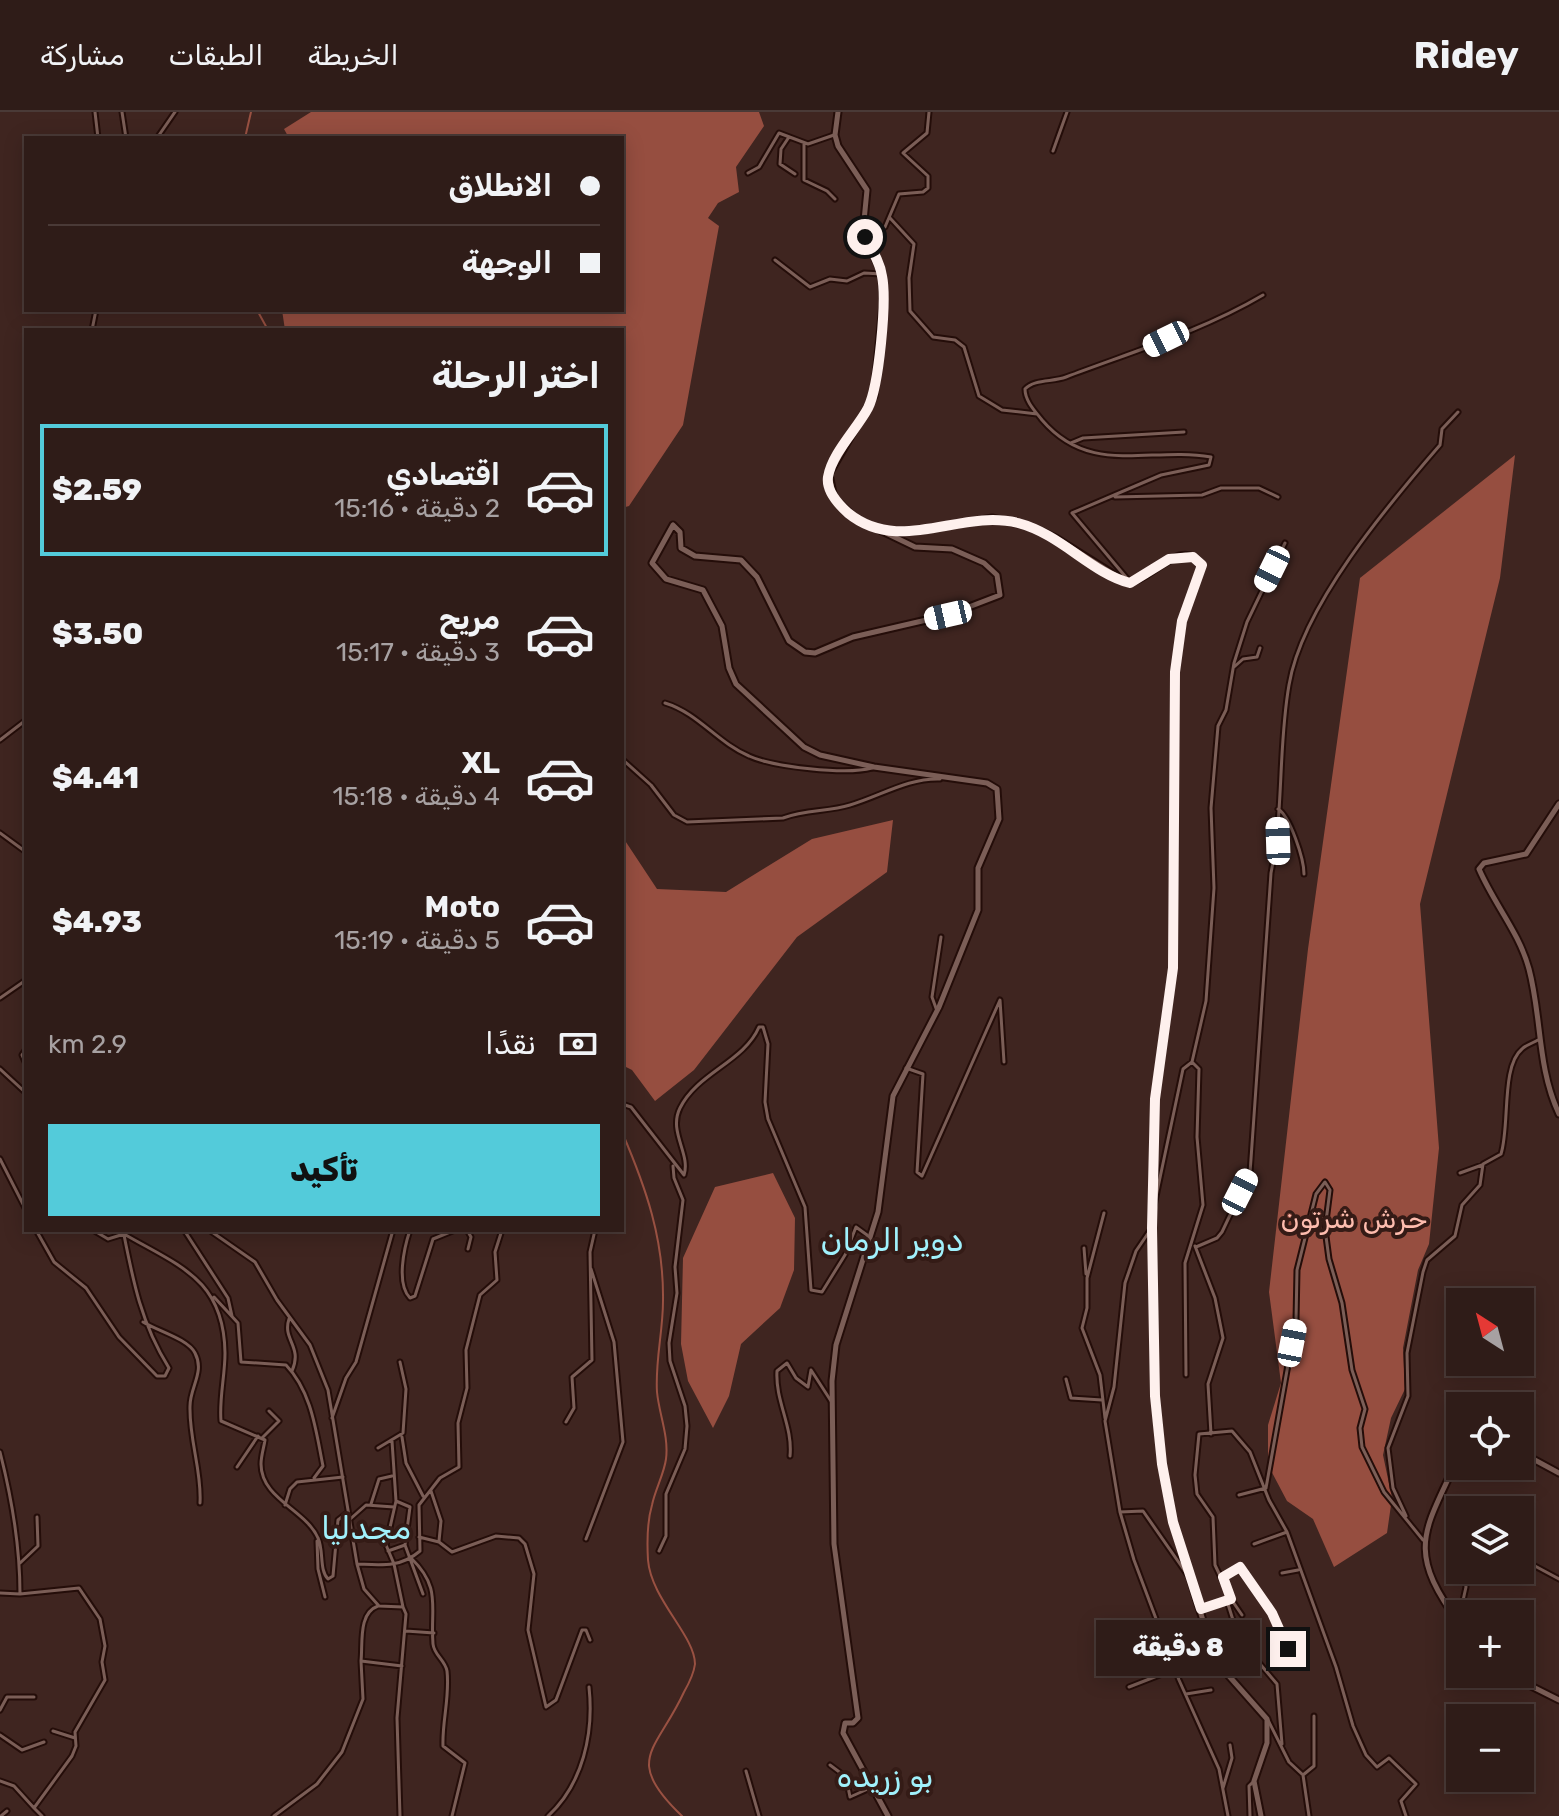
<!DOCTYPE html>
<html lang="ar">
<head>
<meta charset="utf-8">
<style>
  :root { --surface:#2f1c18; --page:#372521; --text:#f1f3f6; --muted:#a7a1a2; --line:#4a3a37; --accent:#53cbda }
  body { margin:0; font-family:Rubik,Vazirmatn,sans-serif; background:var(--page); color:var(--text); direction:rtl; height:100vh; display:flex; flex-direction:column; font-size:30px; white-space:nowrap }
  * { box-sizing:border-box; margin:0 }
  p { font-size:26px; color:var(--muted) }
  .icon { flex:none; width:44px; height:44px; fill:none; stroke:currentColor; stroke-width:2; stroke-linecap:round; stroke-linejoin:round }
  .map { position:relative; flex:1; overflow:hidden; direction:ltr }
  .details { position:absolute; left:24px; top:216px; width:600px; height:904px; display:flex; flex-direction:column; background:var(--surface); border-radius:0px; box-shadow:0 4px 20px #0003,0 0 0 2px var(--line); direction:rtl }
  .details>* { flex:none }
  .guide { position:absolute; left:24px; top:24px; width:600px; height:176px; border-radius:0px; box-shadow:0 4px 20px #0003,0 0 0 2px var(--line); direction:rtl; display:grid; align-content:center; height:176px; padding:0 24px; background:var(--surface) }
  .needle { width:52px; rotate:324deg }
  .controls { position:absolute; left:1446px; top:1176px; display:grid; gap:16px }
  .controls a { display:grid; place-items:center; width:88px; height:88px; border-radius:0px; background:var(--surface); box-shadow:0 4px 20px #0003,0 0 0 2px var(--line); font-size:40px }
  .end { position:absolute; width:36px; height:36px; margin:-18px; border:10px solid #fef0ed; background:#111; box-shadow:0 0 0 4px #111 }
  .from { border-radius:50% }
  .bubble { position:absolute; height:56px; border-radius:0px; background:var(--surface); box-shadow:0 4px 20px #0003,0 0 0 2px var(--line); font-size:26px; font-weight:800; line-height:56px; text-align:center; direction:rtl }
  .car { position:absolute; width:24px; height:48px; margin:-24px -12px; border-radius:10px; box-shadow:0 0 6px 2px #0007; background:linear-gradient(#fff 24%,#345 0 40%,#fff 0 76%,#345 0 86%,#fff 0) }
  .guide b { display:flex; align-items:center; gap:28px; height:76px; font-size:30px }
  .guide b+b { border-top:2px solid var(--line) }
  .guide i { width:20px; height:20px; background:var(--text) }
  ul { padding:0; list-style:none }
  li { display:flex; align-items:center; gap:24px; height:132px; margin:0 16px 12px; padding:0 8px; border:4px solid transparent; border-radius:0px }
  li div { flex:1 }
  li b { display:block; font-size:30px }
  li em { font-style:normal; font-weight:800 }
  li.active { border-color:var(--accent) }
  li>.icon { width:72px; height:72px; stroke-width:1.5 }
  h2 { padding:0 24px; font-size:36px; line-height:96px }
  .pay { display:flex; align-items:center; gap:20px; height:88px; padding:0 24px; font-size:30px }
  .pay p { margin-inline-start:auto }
  .action { display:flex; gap:16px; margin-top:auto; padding:16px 24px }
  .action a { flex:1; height:92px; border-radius:0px; background:var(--accent); color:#111; font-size:32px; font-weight:800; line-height:92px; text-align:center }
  header { display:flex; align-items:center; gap:48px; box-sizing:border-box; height:112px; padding:0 40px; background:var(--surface); border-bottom:2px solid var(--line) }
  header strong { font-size:38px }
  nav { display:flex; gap:44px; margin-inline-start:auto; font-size:28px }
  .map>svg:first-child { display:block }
  .forest { fill:#964e40 }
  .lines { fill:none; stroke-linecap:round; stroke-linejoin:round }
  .stream { stroke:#995142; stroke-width:2 }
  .street-casing { stroke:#240d09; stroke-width:7 }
  .secondary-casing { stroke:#240d09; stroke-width:9 }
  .street { stroke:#7b5e57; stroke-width:3 }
  .secondary { stroke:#7b5e57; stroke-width:5 }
  .route { stroke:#fef0ed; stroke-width:10 }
  .labels { text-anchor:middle; stroke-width:8; stroke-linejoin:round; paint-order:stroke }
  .park-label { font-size:28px; fill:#fdbcae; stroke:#341b16 }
  .quarter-label { font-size:32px; fill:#a0f1fc; stroke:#341b16 }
</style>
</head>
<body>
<header>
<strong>Ridey</strong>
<nav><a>الخريطة</a><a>الطبقات</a><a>مشاركة</a></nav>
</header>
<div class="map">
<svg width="1559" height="1704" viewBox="0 0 1559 1704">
  <rect width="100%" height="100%" fill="#3f2520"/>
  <path class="forest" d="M311 0H759L764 14 736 55 739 80 718 91 708 106 719 114 683 313 629 394 622 396V218H285L282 198H622V26H289L284 17Z
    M1515 343 1500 466 1420 792 1439 1036 1429 1132 1418 1158 1403 1236 1405 1277 1391 1306 1383 1343 1392 1386 1387 1421 1334 1455 1313 1407 1287 1389 1268 1353V1313L1281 1271 1269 1180 1308 837 1360 466Z
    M893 708 887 760 797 825 694 958 655 989 632 958 622 953V724L657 777 726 780 812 727Z
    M773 1061 795 1106 794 1158 780 1196 741 1232 729 1284 713 1316 688 1269 681 1232 683 1146 715 1075Z"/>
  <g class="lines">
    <path class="stream" d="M245 26 251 0
      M257 198 268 218
      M622 1020C646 1076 664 1127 663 1189 663 1220 655 1249 657 1280 659 1302 669 1324 666 1347 664 1362 655 1378 652 1393 647 1410 647 1431 648 1448 651 1487 695 1524 695 1552 694 1560 688 1573 684 1580 657 1639 622 1647 682 1704"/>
    <defs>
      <path id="street" d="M95 0 98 26
        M122 0 126 26
        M789 25 781 37 780 52 795 62
        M157 26 175 0
        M804 32V68L827 79 835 87
        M1053 39 1067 0
        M748 61 759 55 779 21 808 32 834 23
        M890 106 914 132 909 166 910 199 933 225 955 228 964 235 979 284 1002 298 1037 302
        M867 125 885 115 899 82 923 80 928 76V64L903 41 927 21 929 0
        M775 148 810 175 830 167 847 169 864 161 882 162
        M92 218 96 198
        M1071 331 1083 326 1184 320
        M1115 385 1202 383 1221 376H1259L1278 385
        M1130 470 1072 401 1161 363 1209 353 1211 345C1149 334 1091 365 1042 308 1035 299 1025 289 1025 277 1034 267 1053 270 1066 265 1132 240 1202 219 1263 183
        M1234 555 1243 547 1257 545 1260 536
        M665 591C698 601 718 631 749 644 773 655 846 663 872 656
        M0 628 26 608
        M622 647 651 673 674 703 687 710 783 706C806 697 828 700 850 693 881 684 907 666 940 667
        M1278 697C1290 704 1304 747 1304 762
        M0 721 26 740
        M0 886 26 868
        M937 899 932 885 941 825
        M26 937 22 943 26 952
        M906 956 923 962 917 1060 922 1064 1000 888 1004 950
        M0 957 26 981
        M622 992 631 995 684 1063C691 1042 668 1020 680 996 697 961 744 950 759 915H763L768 932 765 990 768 1007 805 1095 811 1178 822 1180 845 1143 856 1115 867 1123 870 1134
        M0 1047 26 1098
        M1460 1061 1482 1053
        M1154 1094 1183 957 1192 950
        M1104 1101 1087 1166V1196L1082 1216 1100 1263 1105 1306
        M1151 1117 1136 1139 1125 1171 1114 1275 1105 1309 1120 1400 1134 1448 1179 1568 1219 1657 1228 1704
        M36 1118 54 1150 86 1176 119 1225 157 1264H165L169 1256C141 1211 133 1169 123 1118
        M93 1118 108 1127 124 1122C179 1154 224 1167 225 1241 225 1264 219 1287 221 1309L265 1328C264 1335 261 1344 261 1352 261 1387 306 1398 318 1426 324 1439 319 1458 328 1467L333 1464 338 1408 347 1401
        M184 1118 228 1186 232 1204
        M209 1118 255 1150 277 1188 310 1233 328 1278 357 1452 364 1477 379 1494 403 1495 406 1502 397 1606 400 1704
        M410 1118C404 1136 396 1172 410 1186L415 1184 433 1127 455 1118
        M467 1118 471 1125 468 1137
        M1195 1134 1215 1186 1223 1226 1208 1272 1211 1322
        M1196 1135 1217 1126 1222 1120 1250 1061 1271 761C1284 699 1278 635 1289 573 1302 494 1388 393 1440 333L1442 317 1458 300
        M1084 1136 1086 1162
        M214 1185 238 1211 241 1250 286 1253C312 1280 316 1320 323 1354L314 1366
        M289 1207C282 1228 303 1234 292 1259
        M143 1210C158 1219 188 1227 195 1241 205 1260 190 1275 190 1294 189 1328 202 1359 200 1391
        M1186 1263 1185 1151 1203 1093 1197 1025 1199 957 1192 950 1206 889 1214 776 1211 696 1218 614 1226 598 1234 551 1247 510 1285 431
        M1066 1267 1071 1286 1102 1288
        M332 1306 346 1266 356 1250 393 1118
        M566 1310 574 1296 572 1265 592 1248 590 1140 595 1118
        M402 1325 406 1351 423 1384
        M262 1326 279 1309 269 1299
        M392 1329 396 1389 386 1433 394 1452 403 1495
        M378 1336 403 1321 406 1277 400 1250
        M0 1340C12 1387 20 1433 20 1482L0 1481
        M790 1344C793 1314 775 1289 777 1259L787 1251 796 1266 808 1275 811 1258 831 1289
        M237 1355 258 1324
        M1266 1376 1296 1208 1297 1158 1316 1082 1325 1070 1330 1078 1325 1117 1329 1147 1342 1191 1352 1258 1365 1297 1360 1316 1362 1335 1384 1380 1423 1428
        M431 1379 441 1409 439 1429
        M1239 1383 1266 1376
        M396 1389 410 1395 405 1433 423 1482
        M371 1392 379 1367 392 1364
        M285 1393 290 1377 297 1370 343 1365
        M1120 1400 1143 1399 1189 1465
        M1406 1404 1393 1376 1388 1336 1408 1284 1407 1241 1423 1160 1427 1148 1455 1124 1462 1093 1480 1073 1483 1052 1501 1042C1510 1014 1501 954 1522 937 1526 933 1533 931 1538 928
        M348 1409 366 1393 394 1395
        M419 1425 439 1430 452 1440 496 1424 519 1426 525 1432 534 1462 528 1518 546 1595 556 1588 582 1518H586L590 1528
        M586 1427 623 1330 614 1230 591 1157
        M317 1429 318 1457 325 1485
        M1254 1432 1287 1420
        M388 1439 405 1433
        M659 1439 666 1424V1382L685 1337 687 1314 685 1294 670 1249 669 1231 677 1181 675 1155 683 1088 674 1066 673 1054
        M411 1446C442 1476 430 1495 433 1532 434 1543 445 1548 447 1559 450 1585 442 1609 443 1634L465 1651 452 1704
        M1520 1446 1559 1467
        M19 1452 38 1434 37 1405
        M357 1452C381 1453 400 1456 420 1439L419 1393 440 1366 459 1355 458 1311 467 1276 466 1238 480 1183 497 1168 495 1140 502 1118
        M1282 1461 1298 1458
        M1223 1465 1237 1456 1242 1458 1272 1501 1288 1537 1305 1555
        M20 1482 79 1476 100 1507 105 1534 102 1550 105 1568 75 1620 76 1634 72 1644 34 1696 42 1704
        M1227 1489 1239 1527 1277 1572 1282 1632
        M378 1494C358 1501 363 1531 361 1549L402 1554
        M1201 1497 1227 1489
        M1460 1502 1466 1475 1464 1458
        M1242 1503 1231 1487 1215 1453 1213 1405 1197 1382 1195 1363 1199 1322 1232 1319 1250 1340 1269 1388 1287 1420 1336 1555 1353 1614 1366 1643 1377 1655 1389 1646 1416 1672 1401 1689 1406 1704
        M406 1519 434 1521
        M1129 1575 1175 1557
        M1186 1582 1211 1578
        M0 1598 7 1585H34
        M1268 1608 1289 1650 1303 1663 1309 1704
        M53 1619 75 1626
        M0 1623 22 1638 44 1630
        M830 1653 846 1665 850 1685 870 1676
        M746 1659 759 1704
        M1303 1663 1314 1654V1604
        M0 1669 14 1674 34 1696
        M1223 1676 1232 1646 1230 1633
        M1 1704 7 1699
        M274 1704 317 1672 342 1640 363 1587 361 1549
        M548 1704C583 1672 594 1621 589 1575
        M1250 1704 1249 1674 1254 1669"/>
      <path id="secondary" d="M838 0 835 23 838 34 867 78 863 119 882 162 883 192 874 284 829 362 834 386 856 407 886 421 924 418 992 406 1032 415 1056 426 1126 470C1149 472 1180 423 1202 453L1182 509 1175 560 1173 856 1155 987 1152 1116 1155 1284 1162 1352 1173 1410 1212 1538 1221 1555 1267 1607V1631L1254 1669 1261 1704
        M886 421 915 435 952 437 984 451 997 463 1000 483 948 503 853 525 815 541 805 540 789 529 757 465 741 448 695 444 681 436 680 420 673 413 652 451 666 467 703 478 722 514 729 556 736 572 804 635 820 643 874 655 987 671 997 677 999 707 978 756V798L939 895 893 984 878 1100 836 1233 832 1269 834 1432 858 1606 853 1611H845L843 1621 888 1704
        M1559 692 1526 742 1484 751 1479 757C1494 792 1519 820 1529 857 1542 906 1537 955 1559 1002
        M1520 1340 1559 1361
        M1460 1341C1427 1417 1402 1435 1460 1512
        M1507 1562 1559 1588"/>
    </defs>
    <use href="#street" class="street-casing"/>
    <use href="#secondary" class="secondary-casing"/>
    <use href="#street" class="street"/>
    <use href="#secondary" class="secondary"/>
  </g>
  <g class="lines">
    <path class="route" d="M865 125C872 138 880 150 882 164 887 189 879 274 868 296 857 317 832 341 828 365 826 379 838 392 848 401 901 444 960 396 1018 411 1061 422 1091 461 1130 471L1169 447 1193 445 1202 453 1182 509 1175 560 1173 856 1155 987 1152 1116 1155 1284 1162 1352 1173 1410 1201 1497 1231 1487 1223 1465 1240 1455 1272 1501 1288 1537"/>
  </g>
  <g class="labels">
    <g class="park-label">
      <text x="1354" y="1116">حرش شرتون</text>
    </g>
    <g class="quarter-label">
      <text x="892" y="1139">دوير الرمان</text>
      <text x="366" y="1427">مجدليا</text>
      <text x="885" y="1675">بو زريده</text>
    </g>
  </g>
</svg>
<div class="controls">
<a><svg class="needle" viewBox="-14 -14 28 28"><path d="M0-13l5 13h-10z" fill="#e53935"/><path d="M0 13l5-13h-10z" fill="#a7a1a2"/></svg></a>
<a><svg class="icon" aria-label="locate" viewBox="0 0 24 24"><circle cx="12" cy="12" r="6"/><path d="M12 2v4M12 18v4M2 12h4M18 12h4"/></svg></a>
<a><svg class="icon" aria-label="layers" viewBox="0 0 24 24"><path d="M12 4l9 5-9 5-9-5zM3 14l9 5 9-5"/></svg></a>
<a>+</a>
<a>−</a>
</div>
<i class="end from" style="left:865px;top:125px"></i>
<i class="end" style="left:1288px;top:1537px"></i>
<div class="bubble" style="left:1096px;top:1508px;width:164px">8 دقيقة</div>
<i class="car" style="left:1166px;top:227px;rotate:244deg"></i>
<i class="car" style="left:1272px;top:457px;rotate:206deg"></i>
<i class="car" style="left:948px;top:503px;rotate:257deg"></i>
<i class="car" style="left:1278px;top:729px;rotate:358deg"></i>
<i class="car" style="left:1240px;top:1080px;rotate:27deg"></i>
<i class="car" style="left:1292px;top:1231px;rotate:11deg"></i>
<div class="guide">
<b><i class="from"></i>الانطلاق</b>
<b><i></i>الوجهة</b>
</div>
<section class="details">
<h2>اختر الرحلة</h2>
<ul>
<li class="active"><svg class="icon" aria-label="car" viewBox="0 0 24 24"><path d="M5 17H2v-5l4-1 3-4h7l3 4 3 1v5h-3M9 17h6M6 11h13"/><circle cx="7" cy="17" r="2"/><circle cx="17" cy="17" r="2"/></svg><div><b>اقتصادي</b><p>2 دقيقة · 15:16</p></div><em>$2.59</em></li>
<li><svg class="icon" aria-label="car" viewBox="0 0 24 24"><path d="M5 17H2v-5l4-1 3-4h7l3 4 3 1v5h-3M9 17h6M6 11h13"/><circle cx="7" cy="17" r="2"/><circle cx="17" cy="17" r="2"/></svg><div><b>مريح</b><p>3 دقيقة · 15:17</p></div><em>$3.50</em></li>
<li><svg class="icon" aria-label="car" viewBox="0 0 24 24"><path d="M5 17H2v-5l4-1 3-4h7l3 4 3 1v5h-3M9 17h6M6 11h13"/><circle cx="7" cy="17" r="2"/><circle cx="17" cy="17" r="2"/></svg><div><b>XL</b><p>4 دقيقة · 15:18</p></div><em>$4.41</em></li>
<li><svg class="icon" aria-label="car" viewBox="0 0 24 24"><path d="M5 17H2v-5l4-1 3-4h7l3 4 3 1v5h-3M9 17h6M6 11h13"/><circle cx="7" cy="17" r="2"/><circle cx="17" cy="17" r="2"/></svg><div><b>Moto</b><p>5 دقيقة · 15:19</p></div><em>$4.93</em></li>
</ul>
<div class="pay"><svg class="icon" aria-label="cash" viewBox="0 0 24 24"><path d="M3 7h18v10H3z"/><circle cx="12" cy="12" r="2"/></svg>نقدًا<p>2.9 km</p></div>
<div class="action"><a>تأكيد</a></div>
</section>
</div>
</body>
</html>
